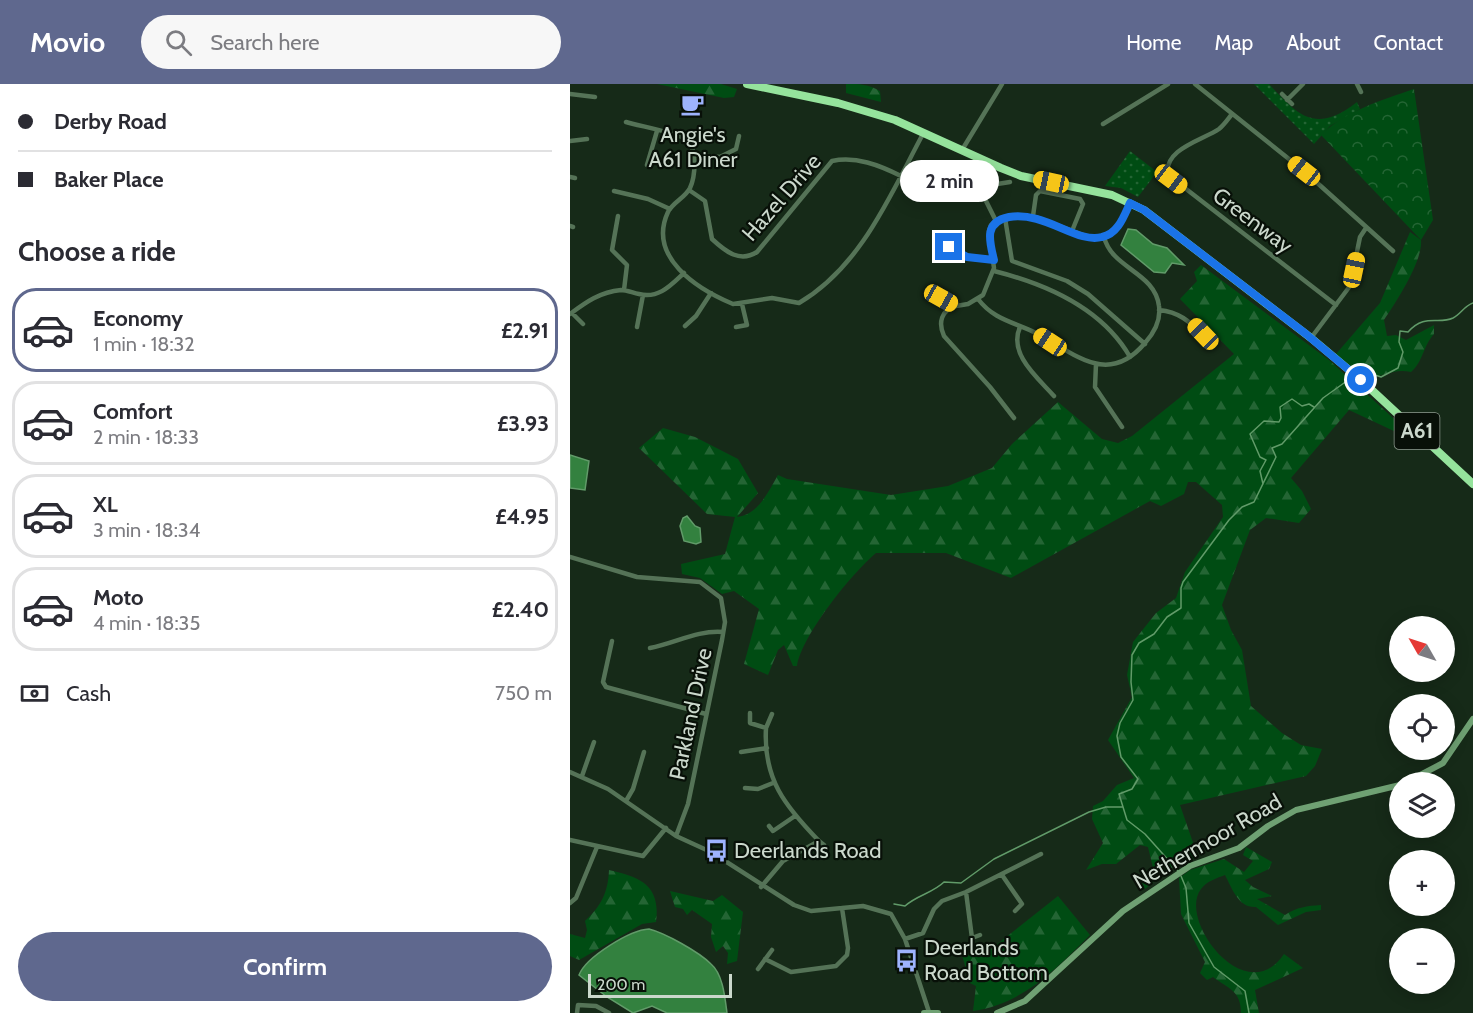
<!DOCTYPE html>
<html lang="en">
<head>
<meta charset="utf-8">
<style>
  :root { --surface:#fff; --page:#f7f7f7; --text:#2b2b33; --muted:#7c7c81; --line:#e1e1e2; --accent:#5f688e }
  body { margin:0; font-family:Cabin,sans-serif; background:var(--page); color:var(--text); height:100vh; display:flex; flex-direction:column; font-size:22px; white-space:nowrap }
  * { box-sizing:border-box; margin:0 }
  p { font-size:20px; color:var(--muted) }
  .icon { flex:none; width:33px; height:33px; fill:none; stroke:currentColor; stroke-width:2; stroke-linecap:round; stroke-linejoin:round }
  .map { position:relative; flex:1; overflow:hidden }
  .details { display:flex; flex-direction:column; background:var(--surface); width:570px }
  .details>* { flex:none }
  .banner { display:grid; align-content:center; height:132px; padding:0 18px; background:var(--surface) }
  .needle { width:39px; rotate:309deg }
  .controls { position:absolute; left:819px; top:532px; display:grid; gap:12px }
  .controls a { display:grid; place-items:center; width:66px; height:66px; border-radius:50%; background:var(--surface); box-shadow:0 3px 15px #0003; font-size:30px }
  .scale { position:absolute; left:18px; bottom:15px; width:144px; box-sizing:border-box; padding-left:6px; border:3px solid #cbd8cc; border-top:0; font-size:16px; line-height:21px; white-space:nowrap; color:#cbd8cc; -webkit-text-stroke:4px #081008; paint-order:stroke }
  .end { position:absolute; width:27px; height:27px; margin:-14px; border:8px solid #1a73e8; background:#fff; box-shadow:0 0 0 3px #fff }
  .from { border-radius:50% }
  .bubble { position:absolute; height:42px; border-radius:21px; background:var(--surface); box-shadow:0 3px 15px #0003; font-size:20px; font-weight:700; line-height:42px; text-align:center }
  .car { position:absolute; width:18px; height:36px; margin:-18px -9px; border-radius:8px; box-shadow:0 0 4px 2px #0007; background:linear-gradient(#f5c518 24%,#345 0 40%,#f5c518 0 76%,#345 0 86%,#f5c518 0) }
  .banner b { display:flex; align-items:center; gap:21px; height:57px; font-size:22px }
  .banner b+b { border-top:2px solid var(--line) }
  .banner i { width:15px; height:15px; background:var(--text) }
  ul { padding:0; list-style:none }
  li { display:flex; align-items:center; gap:18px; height:84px; margin:0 12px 9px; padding:0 6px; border:3px solid var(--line); border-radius:24px }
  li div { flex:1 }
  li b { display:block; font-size:22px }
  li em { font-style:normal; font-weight:700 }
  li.active { border-color:var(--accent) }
  li>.icon { width:54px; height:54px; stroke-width:1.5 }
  h2 { padding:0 18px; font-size:27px; line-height:72px }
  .pay { display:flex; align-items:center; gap:15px; height:66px; padding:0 18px; font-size:22px }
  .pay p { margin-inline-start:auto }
  .cta { display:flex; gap:12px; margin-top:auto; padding:12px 18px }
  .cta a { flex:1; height:69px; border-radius:36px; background:var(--accent); color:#fff; font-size:24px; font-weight:700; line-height:69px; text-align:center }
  header { display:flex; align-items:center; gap:36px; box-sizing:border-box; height:84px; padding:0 30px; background:var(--accent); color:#fff }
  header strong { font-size:28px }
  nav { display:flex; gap:33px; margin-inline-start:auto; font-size:21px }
  .search { width:420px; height:54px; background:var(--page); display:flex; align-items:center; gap:15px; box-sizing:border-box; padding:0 21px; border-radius:33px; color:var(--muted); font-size:22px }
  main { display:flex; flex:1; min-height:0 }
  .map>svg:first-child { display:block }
  .grass { fill:url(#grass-dots) }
  .forest { fill:url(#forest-firs) }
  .park { fill:url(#park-crowns) }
  .water { fill:#33813f; stroke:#619b69; stroke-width:1.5 }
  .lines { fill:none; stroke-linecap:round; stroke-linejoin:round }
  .stream { stroke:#619b69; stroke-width:1.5 }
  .street { stroke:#557357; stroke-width:4.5 }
  .secondary { stroke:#6fa173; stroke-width:6 }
  .highway { stroke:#95e39c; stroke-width:8 }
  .route { stroke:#1a73e8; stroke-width:8 }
  .labels { text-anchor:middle; stroke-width:4.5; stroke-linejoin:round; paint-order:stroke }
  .shield { fill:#081008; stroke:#909c91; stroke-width:1.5 }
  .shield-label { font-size:21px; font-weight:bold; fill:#cbd8cc }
  .poi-label { font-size:22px; fill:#cbd8cc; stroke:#081008; text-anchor:start }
  .street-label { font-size:22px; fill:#cbd8cc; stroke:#081008 }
</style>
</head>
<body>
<header>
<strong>Movio</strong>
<div class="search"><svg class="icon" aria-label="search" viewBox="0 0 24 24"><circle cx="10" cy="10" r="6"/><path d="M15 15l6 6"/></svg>Search here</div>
<nav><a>Home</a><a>Map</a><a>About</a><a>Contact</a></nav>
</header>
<main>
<section class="details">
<div class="banner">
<b><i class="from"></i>Derby Road</b>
<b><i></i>Baker Place</b>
</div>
<h2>Choose a ride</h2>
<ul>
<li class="active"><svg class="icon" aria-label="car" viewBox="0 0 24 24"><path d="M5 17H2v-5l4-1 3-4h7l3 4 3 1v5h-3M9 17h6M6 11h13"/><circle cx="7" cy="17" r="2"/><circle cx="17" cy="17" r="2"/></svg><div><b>Economy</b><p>1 min · 18:32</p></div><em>£2.91</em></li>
<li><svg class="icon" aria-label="car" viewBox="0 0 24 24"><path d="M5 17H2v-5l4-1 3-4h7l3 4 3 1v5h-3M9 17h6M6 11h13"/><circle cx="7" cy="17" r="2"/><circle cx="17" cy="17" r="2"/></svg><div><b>Comfort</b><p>2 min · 18:33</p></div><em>£3.93</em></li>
<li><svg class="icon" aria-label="car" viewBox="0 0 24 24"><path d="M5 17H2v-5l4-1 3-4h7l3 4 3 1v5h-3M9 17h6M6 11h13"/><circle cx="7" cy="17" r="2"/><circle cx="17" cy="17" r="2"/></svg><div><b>XL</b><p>3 min · 18:34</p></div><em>£4.95</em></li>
<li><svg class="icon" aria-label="car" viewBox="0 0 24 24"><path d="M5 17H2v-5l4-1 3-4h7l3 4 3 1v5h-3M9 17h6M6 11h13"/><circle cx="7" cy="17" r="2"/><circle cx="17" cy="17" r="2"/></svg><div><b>Moto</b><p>4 min · 18:35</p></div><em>£2.40</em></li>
</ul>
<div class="pay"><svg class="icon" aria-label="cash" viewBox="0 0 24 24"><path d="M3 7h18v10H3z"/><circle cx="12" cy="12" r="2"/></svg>Cash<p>750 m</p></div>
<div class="cta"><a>Confirm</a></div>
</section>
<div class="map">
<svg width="903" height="929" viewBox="0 0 903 929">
  <defs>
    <pattern id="grass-dots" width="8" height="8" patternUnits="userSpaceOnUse" patternTransform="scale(1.5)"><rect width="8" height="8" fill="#004c13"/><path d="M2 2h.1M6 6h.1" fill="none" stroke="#246534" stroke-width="1.8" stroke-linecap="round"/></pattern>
    <pattern id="forest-firs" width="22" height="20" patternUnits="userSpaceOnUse" patternTransform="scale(1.5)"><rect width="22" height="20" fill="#004c13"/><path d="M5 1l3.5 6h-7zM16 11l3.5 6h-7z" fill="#246534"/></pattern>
    <pattern id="park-crowns" width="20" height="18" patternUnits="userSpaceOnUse" patternTransform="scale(1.5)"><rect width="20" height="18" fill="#004c13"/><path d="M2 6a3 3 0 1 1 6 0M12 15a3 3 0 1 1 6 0" fill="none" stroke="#246534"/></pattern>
  </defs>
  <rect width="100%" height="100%" fill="#162a18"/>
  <path class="grass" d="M684 0H699C729 33 746 50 787 18L790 25 760 42 744 60Z
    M560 67 587 88 568 113 551 104 535 102Z"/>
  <path class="forest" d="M87 0H151L167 5 164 13 154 14Z
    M276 0C290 0 298 0 310 7L311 18 276 9Z
    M840 148 851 156C853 177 826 218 814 236L817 252 826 251 836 256 864 241V250C853 262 853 278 841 288 824 284 813 293 796 294L766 270 810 219Z
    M631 181 759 276 833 343 826 348 779 326 721 394 732 407 741 425 729 439 696 434 680 446 652 521 661 546 672 566 681 622 712 649 731 661 752 665 745 682 736 692 610 721 628 773 598 786 575 805 572 799 583 784 578 763 570 761 546 780H532L516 786 533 759 522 735 523 722 533 717 547 701 564 694 538 656 562 613 557 591 563 558 586 529 606 514 615 488 653 433 652 421 626 398H618L614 410 591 422 580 417 441 494 376 469H306C282 489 232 551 227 582H223L214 561 208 566 198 591 174 580 189 525 164 507 152 510 130 494 112 490 111 480 155 470 165 433 137 430 69 364 93 344 125 353 168 375 188 409 167 433C188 431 198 408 208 391L217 395 321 411 378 402 422 384 442 360 488 318 532 355 548 359 562 352 664 270 610 215 627 197 624 188Z
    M676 763 702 778 699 785 675 796 683 803 702 812 687 815 715 831C727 823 737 822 751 821V826L736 828 708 841 686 823C668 824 662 804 655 791 647 794 637 797 631 805 607 836 676 927 714 870L733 884 685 906 689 929H671C671 907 659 905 643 893L637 896 630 889 635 878 611 830 609 794 620 786 654 775 674 788 683 777 673 771Z
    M39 786C70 793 91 801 86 838L72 840 9 876 0 872V850L15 854 17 846 15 837C31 822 38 809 39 786Z
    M100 807 143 817 152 811 173 828 167 877 157 880 158 869 153 862 146 868 141 853 142 840 122 826 117 831 113 825 105 823Z
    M488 812 520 851C486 885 453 920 403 927L406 902 400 899 392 871 408 872 421 865Z"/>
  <path class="park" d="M844 5 863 136 851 156 751 51C775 27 812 16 844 5Z"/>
  <path class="water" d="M558 145 566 146 583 160 597 164 614 181 602 179 595 189 584 188 551 161Z
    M0 371 19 377 15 406 0 404Z
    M117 432 125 442 130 444 131 458 126 460 114 457 110 442 113 434Z
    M79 845C95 849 129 868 141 880 153 890 155 914 157 929H97L82 922 63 929 37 913 9 891C16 873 60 846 79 845Z"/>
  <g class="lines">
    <path class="stream" d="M787 289 793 287 811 293 828 284 833 268 829 258 830 247 838 248C855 229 868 241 883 234 891 230 894 222 903 219
      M693 400 690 387 696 376 690 373 680 350 694 337 709 338 711 334 710 323 722 315 732 322 739 320 744 323
      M609 788 575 750 557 736 549 710 562 705 568 695 551 673 547 652 550 639 563 616 561 598 562 571 569 559 584 550 597 533 611 524V504L613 498 659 436 672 423 684 418 706 373 702 364 712 360 753 314 781 294
      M611 792 616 804 619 839 644 883 675 907 679 929
      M324 820 335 822C347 811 363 809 374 798L391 799 424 775 519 728 536 723H553"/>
    <path class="street" d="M625 0 734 87 823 167
      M787 0 791 8
      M0 10 25 13
      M712 10 722 20
      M717 16 733 0
      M662 30C658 35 654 41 649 45 633 56 593 65 598 91L766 221
      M56 38C69 42 109 49 117 56 128 66 125 93 120 104 115 114 103 118 98 128 77 173 127 205 163 220L202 214 229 219C292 182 321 109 354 48
      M533 40 598 0
      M0 57 17 55
      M392 66 432 0
      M125 71 150 73 166 65 169 52
      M77 81 87 47
      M0 93 5 94
      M119 106 135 117 142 155C156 168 170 179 187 168L262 77C286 72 309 81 331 92
      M44 107 78 115 100 125
      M48 132 42 166 57 181 54 206
      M463 132 466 111 470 107 510 115 513 120 502 147
      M435 134 442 177 497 197 518 210 575 260
      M426 137 413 111 414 105 421 101 440 98
      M0 142 3 143
      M379 163 405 175 424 176
      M424 187C476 200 532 224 560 273
      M357 206 386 222 398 220 413 211 424 184 419 147 421 141 429 135 463 132 524 155C546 152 551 137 560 119
      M408 215C424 236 444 238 466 249 503 268 537 304 575 259 584 249 591 236 589 222 585 188 542 185 534 153
      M386 222C371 226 368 239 374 252L420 303 444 334
      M589 226C609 228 619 237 633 251
      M2 229 13 240
      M0 230C16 218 30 208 51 206 57 206 63 209 69 210 89 215 101 201 114 189
      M115 242 126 232 141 209
      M67 243 73 211
      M166 243 177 241 172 220
      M450 243C438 270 468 294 484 312
      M741 254 780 202 790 153 796 144
      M526 280 525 303 552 343
      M0 473 67 493 130 498 151 514 155 538 152 556 118 720 106 752
      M42 557 33 598 36 603 136 630
      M80 564C106 559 127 546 153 548
      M180 629V639L196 644C193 695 215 722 249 757
      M196 644 202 630
      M171 668 197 664
      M0 688 38 705 106 752 141 768 224 821 241 827 293 822 321 830 335 855 359 928
      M12 692 24 658
      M175 704 188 705 203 699
      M56 717 63 705 74 668
      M199 742 203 747 225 732
      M0 756 73 772 96 744
      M432 791 452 820 445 827
      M191 803 213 777 249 757 254 761
      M396 808 402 854 410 851
      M0 819 6 814 27 763
      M335 855 353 849 364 825 372 817 396 808 471 770
      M195 875 221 888 266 882 277 871 278 864 272 824
      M188 885 202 866
      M7 929 8 921 26 922 39 929"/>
    <path class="secondary" d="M835 699 873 679 903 635
      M354 929H368
      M427 929 455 917 553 827 620 782 669 764 698 742 726 726 830 701"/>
    <path class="highway" d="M177 0 268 19 325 36 431 84 451 92 542 111 574 126 741 254 791 296 903 400"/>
  </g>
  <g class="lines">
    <path class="route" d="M379 163 397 173 424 176C419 156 414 138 439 133 475 127 507 160 532 153 548 150 554 132 560 119L574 126 736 250 791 296"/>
  </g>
  <defs>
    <symbol id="cafe-bare" viewBox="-9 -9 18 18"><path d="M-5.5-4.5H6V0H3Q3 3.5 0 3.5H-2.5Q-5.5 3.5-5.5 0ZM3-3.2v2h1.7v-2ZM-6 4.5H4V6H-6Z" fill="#9eb3fd" stroke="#081008" stroke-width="2.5" paint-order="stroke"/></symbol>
    <symbol id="bus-bare" viewBox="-9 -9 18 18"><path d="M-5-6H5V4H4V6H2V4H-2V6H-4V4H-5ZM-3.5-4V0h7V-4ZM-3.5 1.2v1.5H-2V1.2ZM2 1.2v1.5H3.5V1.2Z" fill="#9eb3fd" stroke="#081008" stroke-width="2.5" paint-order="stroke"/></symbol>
  </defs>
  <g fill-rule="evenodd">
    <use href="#cafe-bare" x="106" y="4" width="33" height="33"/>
    <use href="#bus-bare" x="130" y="750" width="33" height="33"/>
    <use href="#bus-bare" x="320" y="860" width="33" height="33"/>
  </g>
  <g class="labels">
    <rect class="shield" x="824.5" y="329" width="45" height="36" rx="4.5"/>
    <g class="shield-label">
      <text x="847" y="354">A61</text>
    </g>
    <g class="poi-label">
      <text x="123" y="58" text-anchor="middle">Angie's<tspan x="123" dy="25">A61 Diner</tspan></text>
      <text x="164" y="774">Deerlands Road</text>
      <text x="354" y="871">Deerlands<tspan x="354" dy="25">Road Bottom</tspan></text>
    </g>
    <g class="street-label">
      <text transform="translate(211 113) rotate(-49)" y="8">Hazel Drive</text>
      <text transform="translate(683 136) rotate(37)" y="8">Greenway</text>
      <text transform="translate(120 630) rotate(-78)" y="8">Parkland Drive</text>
      <text transform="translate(637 757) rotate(-30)" y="8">Nethermoor Road</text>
    </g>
  </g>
</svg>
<div class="controls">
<a><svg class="needle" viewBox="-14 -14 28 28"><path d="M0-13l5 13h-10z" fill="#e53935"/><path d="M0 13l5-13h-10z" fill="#7c7c81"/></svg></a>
<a><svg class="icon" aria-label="locate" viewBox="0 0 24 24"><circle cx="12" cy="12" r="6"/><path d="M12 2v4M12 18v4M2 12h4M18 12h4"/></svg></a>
<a><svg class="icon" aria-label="layers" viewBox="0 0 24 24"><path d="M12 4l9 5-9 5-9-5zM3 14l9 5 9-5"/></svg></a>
<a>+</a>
<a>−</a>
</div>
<div class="scale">200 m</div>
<i class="end from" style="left:791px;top:296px"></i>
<i class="end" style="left:379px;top:163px"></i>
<div class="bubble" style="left:330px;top:76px;width:99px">2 min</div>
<i class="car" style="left:734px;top:87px;rotate:308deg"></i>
<i class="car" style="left:601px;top:95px;rotate:127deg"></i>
<i class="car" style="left:481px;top:98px;rotate:282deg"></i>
<i class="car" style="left:784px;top:186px;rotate:12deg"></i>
<i class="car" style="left:371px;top:214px;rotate:119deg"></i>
<i class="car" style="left:633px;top:250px;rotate:316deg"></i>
<i class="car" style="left:480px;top:258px;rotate:303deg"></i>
</div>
</main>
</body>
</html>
